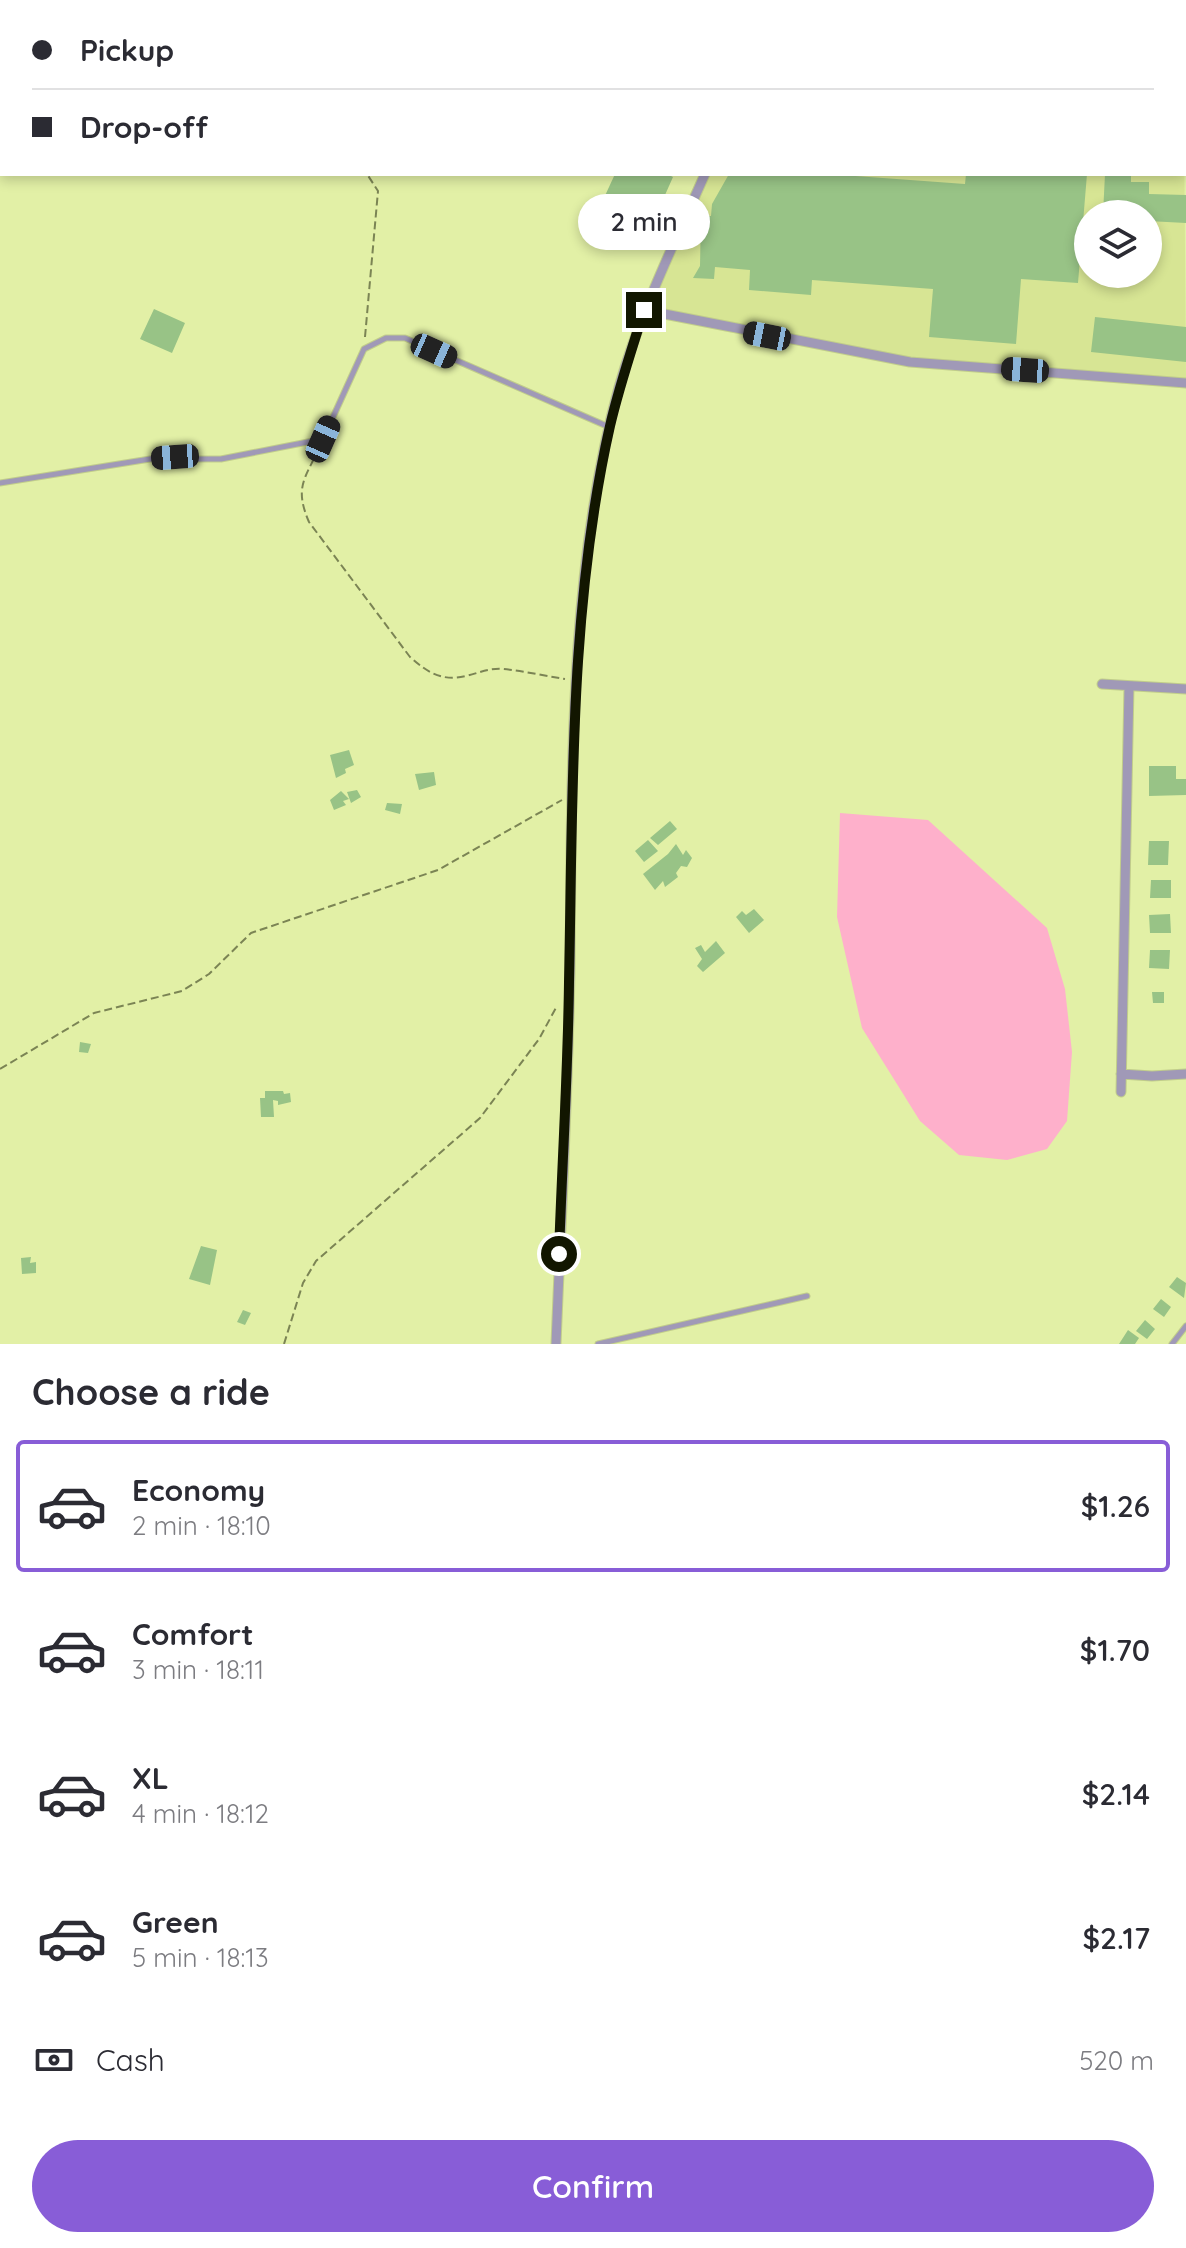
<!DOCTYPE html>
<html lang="en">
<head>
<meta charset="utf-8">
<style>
  :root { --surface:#fff; --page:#f2f2f3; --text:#2b2b33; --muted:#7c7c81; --line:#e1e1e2; --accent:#885dd7 }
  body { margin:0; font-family:Quicksand,sans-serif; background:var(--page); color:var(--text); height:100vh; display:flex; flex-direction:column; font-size:30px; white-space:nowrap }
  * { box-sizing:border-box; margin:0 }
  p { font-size:26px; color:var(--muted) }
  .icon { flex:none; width:44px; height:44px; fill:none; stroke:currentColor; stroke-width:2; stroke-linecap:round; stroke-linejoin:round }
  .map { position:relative; height:1344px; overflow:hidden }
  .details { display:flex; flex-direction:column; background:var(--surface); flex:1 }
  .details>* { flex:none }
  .banner { position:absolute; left:0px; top:0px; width:1186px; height:176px; box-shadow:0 4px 12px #0003; display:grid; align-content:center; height:176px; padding:0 32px; background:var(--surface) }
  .buttons { position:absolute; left:1074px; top:200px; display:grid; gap:16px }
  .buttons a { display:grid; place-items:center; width:88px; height:88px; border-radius:50%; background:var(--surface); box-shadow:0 4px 12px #0003; font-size:40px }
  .end { position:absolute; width:36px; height:36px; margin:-18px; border:10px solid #121600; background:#fff; box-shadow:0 0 0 4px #fff }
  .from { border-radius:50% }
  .bubble { position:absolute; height:56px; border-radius:28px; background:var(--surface); box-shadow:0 4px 12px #0003; font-size:26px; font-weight:600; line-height:56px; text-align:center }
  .car { position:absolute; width:24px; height:48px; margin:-24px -12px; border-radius:10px; box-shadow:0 0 6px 2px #0007; background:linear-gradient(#222 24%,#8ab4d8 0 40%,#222 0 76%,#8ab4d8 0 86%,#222 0) }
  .banner b { display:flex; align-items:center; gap:28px; height:76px; font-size:30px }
  .banner b+b { border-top:2px solid var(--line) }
  .banner i { width:20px; height:20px; background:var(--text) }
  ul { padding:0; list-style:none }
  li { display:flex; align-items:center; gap:24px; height:132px; margin:0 16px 12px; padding:0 16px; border:4px solid transparent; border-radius:8px }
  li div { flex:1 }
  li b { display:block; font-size:30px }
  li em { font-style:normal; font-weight:600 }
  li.active { border-color:var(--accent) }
  li>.icon { width:72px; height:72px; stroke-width:1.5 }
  h2 { padding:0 32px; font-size:36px; line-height:96px }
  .pay { display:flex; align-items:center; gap:20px; height:88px; padding:0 32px; font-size:30px }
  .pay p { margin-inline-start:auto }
  .button { display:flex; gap:16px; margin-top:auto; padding:16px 32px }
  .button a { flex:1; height:92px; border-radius:48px; background:var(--accent); color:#fff; font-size:32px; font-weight:600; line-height:92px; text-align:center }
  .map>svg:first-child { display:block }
  .built { fill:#d7e594; fill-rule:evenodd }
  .water { fill:#feb0cb }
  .building { fill:#98c386 }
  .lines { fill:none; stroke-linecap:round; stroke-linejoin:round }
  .service-casing { stroke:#c1cd8b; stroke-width:7 }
  .minor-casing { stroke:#c1cd8b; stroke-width:11 }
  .primary-casing { stroke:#c1cd8b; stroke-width:16 }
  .path { stroke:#7b8454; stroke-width:2; stroke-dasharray:8 4; stroke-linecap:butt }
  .service { stroke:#a099b7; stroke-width:5 }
  .minor { stroke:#a099b7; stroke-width:9 }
  .primary { stroke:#67588c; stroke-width:14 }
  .route { stroke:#121600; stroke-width:10 }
</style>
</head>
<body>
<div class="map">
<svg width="1186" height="1344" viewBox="0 0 1186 1344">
  <rect width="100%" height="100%" fill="#e2f0a6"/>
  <path class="built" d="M1184 113 1186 383 910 362 644 310 705 174H1184ZM1088 214H1148V274H1088Z"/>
  <path class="water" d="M840 813 928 820 1047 928 1065 989 1072 1052 1067 1121 1047 1149 1007 1160 959 1155 920 1121 862 1028 837 917Z"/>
  <path class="building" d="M615 174H667L673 177 653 222 603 200Z
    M729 174H828L965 184 966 174H1087L1078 283 1021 279 1016 344 929 337 933 289 812 280 811 295 749 290 750 270 715 267 714 279 693 278 700 266 701 216H711L712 204Z
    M1105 174H1131V182H1149V194L1186 195V223L1148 221V214H1103Z
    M614 213 638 224 629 244 605 233Z
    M154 309 185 323 172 353 140 339Z
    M1095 317 1186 327V362L1091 352Z
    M349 750 354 765 345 769 346 773 336 778 330 755Z
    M1149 766H1176V779H1186V795L1149 796Z
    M434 772 436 785 419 790 415 774Z
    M357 790 361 797 351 803 347 792Z
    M341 791 349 799 343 801 346 805 334 810 330 800Z
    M387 803 402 804 400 814 385 810Z
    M670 821 677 829 658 845 650 838Z
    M648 840 658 851 644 862 635 851Z
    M1149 841H1169L1168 865H1148Z
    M676 844 683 855 686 850 692 858 687 867 681 866 676 873 678 877 665 887 663 881 655 890 643 874 668 854Z
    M1151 880H1171V898H1150Z
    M754 909 764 920 749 933 736 917 742 911 746 915Z
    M1170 914 1171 933H1150L1149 915Z
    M716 941 725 953 703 972 697 966 702 959 695 948 701 945 705 952Z
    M1150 950H1170L1169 969 1149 968Z
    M1152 992H1164V1003H1153Z
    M80 1042 91 1044 88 1053 79 1052Z
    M265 1091H283L284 1094 290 1093 291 1102 278 1105V1101L273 1100 274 1117H261L260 1098H265Z
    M201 1246 217 1250 210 1285 189 1279Z
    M31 1257 30 1263 36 1262V1273L22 1274 21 1258Z
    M1177 1277 1186 1283 1184 1298 1169 1287Z
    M1161 1299 1171 1307 1164 1317 1153 1309Z
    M243 1310 251 1313 245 1325 237 1322Z
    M1145 1320 1155 1329 1147 1339 1136 1331Z
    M1128 1330 1139 1338 1135 1344H1119Z"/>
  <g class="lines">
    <defs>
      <path id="service" d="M0 483 150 459H221L323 439 364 349 386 338H405L609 427
        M598 1344 807 1296
        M1172 1344 1186 1326"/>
      <path id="minor" d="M511 2 512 0
        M780 2 781 0
        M644 310 910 362 1186 383
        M1102 684 1186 689
        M1121 1074 1152 1076 1186 1074
        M1121 1092 1129 686
        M556 1344C561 1219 568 1094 570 970 572 780 568 571 619 387 640 313 674 244 705 174"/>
      <path id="primary" d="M949 0 954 2
        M1017 0 1024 2
        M1184 43H1186
        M1184 65H1186"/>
    </defs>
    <use href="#service" class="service-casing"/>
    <use href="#minor" class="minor-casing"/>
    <use href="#primary" class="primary-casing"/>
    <path class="path" d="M0 95 2 96
      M365 337 378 191 367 174
      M319 448C305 479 294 487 309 522L410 657C427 672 442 682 466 676 479 673 488 668 503 669 524 671 545 676 565 679
      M0 1069 94 1013 182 991 209 974 251 933 438 870 562 800
      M284 1344 303 1283 316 1261 480 1118 539 1039 557 1006"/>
    <use href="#service" class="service"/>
    <use href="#minor" class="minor"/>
    <use href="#primary" class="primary"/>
  </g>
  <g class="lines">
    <path class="route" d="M559 1254C562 1163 568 1072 569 982 573 796 569 608 610 426 619 387 632 349 644 310"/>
  </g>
</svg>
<div class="buttons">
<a><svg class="icon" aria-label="layers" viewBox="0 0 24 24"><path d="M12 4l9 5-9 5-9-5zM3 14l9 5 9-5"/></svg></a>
</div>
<i class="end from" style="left:559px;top:1254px"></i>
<i class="end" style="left:644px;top:310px"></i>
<div class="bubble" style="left:578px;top:194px;width:132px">2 min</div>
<i class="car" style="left:767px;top:336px;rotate:281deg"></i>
<i class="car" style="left:434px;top:351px;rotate:114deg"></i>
<i class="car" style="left:1025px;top:370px;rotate:274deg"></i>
<i class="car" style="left:323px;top:439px;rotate:24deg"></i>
<i class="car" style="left:175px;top:457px;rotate:266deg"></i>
<div class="banner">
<b><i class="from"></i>Pickup</b>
<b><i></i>Drop-off</b>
</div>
</div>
<section class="details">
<h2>Choose a ride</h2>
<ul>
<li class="active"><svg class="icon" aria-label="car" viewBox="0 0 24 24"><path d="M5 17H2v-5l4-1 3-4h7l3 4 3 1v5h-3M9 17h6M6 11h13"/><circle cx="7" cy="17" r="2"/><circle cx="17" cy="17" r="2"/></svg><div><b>Economy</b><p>2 min · 18:10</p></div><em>$1.26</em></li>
<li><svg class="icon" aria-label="car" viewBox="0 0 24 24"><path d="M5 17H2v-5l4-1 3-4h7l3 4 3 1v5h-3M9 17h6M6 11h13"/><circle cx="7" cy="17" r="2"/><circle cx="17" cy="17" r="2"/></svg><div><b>Comfort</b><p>3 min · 18:11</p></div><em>$1.70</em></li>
<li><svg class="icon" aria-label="car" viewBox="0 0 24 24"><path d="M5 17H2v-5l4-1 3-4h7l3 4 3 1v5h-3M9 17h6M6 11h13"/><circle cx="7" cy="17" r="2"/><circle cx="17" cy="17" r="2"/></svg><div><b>XL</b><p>4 min · 18:12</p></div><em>$2.14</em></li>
<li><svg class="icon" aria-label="car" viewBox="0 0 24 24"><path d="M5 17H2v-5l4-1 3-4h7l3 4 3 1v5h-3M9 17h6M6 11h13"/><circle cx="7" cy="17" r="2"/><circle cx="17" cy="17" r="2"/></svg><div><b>Green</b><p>5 min · 18:13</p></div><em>$2.17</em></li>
</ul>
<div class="pay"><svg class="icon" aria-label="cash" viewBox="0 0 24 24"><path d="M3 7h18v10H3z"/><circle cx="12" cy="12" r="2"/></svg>Cash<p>520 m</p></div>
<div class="button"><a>Confirm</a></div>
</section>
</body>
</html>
